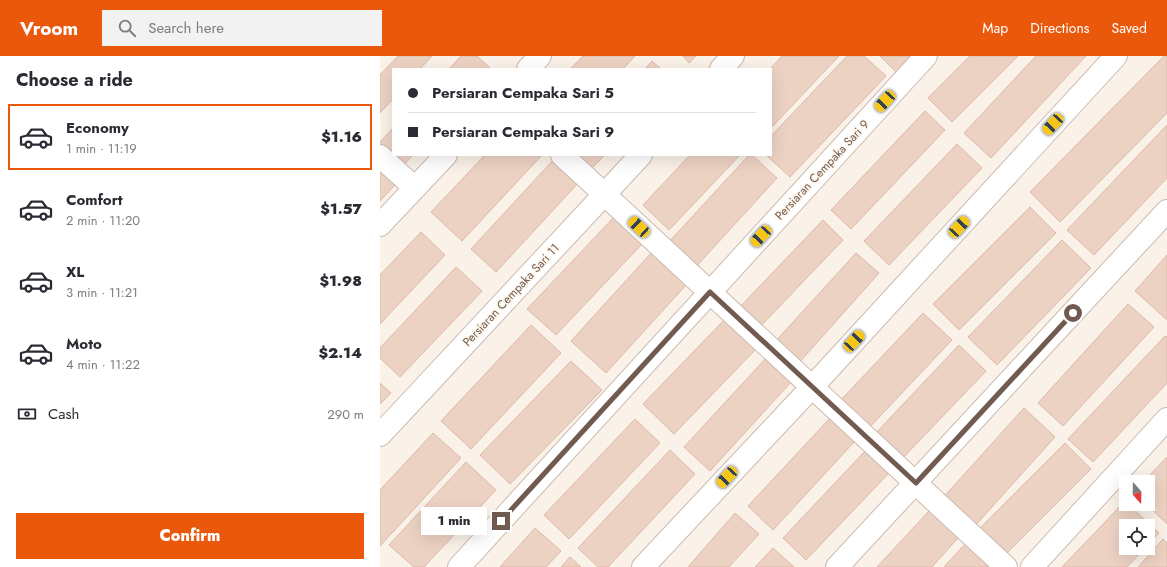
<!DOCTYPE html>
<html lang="en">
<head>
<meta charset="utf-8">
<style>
  :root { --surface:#fff; --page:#f2f2f3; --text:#2b2b33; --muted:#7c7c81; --line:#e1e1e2; --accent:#ea580c }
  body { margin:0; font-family:Jost,sans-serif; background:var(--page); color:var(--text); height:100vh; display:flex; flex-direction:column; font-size:15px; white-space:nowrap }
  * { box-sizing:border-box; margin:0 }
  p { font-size:13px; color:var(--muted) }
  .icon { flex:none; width:22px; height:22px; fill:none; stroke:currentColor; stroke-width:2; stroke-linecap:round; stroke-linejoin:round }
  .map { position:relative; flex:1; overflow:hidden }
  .sheet { display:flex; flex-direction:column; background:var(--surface); width:380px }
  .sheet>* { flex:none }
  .hud { position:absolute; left:12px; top:12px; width:380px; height:88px; border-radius:0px; box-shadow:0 4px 16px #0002; display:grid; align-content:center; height:88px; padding:0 16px; background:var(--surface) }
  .needle { width:26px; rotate:160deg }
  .tools { position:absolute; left:739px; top:419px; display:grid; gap:8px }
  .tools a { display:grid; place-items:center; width:36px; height:36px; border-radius:0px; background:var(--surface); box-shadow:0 4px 16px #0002; font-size:20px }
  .end { position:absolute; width:18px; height:18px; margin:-9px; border:5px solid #715a4f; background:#fff; box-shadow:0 0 0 2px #fff }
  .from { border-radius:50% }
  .bubble { position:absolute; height:28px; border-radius:0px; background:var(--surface); box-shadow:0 4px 16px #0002; font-size:13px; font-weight:800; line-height:28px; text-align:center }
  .car { position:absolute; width:12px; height:24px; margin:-12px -6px; border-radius:5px; box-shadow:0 0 3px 1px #0007; background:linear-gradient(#f5c518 24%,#345 0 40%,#f5c518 0 76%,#345 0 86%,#f5c518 0) }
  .hud b { display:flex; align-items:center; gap:14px; height:38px; font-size:15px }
  .hud b+b { border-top:1px solid var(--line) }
  .hud i { width:10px; height:10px; background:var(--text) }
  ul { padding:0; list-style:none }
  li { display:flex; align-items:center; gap:12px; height:66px; margin:0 8px 6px; padding:0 8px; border:2px solid transparent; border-radius:0px }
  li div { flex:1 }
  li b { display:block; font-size:15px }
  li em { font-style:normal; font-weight:800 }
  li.on { border-color:var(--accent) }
  li>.icon { width:36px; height:36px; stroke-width:1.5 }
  h2 { padding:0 16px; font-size:18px; line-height:48px }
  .pay { display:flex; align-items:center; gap:10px; height:44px; padding:0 16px; font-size:15px }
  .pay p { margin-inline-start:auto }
  .primary-button { display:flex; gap:8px; margin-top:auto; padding:8px 16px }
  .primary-button a { flex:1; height:46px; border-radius:0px; background:var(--accent); color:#fff; font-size:16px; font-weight:800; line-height:46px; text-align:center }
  header { display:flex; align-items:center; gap:24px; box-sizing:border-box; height:56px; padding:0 20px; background:var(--accent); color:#fff }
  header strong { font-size:19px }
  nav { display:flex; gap:22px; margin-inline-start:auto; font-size:14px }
  .search { width:280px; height:36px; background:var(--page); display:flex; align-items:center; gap:10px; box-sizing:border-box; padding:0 14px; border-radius:0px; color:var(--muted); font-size:15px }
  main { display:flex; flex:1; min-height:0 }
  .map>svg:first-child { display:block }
  .building { fill:#ecd2c3; stroke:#ddb8a6 }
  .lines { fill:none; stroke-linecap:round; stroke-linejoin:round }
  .minor-casing { stroke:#cbbab0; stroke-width:24 }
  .minor { stroke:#fff; stroke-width:22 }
  .route { stroke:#715a4f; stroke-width:5 }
  .labels { text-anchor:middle; stroke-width:3.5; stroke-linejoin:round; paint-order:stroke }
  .street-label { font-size:12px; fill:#715a4f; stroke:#fdf7ee }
</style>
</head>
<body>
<header>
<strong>Vroom</strong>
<div class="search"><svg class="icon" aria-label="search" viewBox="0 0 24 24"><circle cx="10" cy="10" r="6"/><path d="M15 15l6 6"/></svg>Search here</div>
<nav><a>Map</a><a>Directions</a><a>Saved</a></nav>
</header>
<main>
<section class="sheet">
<h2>Choose a ride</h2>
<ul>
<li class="on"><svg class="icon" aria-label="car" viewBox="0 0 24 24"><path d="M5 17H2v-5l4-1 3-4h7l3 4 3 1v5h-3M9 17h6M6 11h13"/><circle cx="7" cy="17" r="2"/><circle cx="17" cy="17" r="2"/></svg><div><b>Economy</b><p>1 min · 11:19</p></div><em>$1.16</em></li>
<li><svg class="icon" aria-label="car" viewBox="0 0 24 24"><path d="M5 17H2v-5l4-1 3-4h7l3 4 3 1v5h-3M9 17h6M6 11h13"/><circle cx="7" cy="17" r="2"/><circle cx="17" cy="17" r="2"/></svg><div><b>Comfort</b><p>2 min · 11:20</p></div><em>$1.57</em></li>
<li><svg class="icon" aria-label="car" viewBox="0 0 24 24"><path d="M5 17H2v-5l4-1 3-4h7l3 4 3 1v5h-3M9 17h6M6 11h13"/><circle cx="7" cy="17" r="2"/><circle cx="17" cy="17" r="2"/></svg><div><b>XL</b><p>3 min · 11:21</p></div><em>$1.98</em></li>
<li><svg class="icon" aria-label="car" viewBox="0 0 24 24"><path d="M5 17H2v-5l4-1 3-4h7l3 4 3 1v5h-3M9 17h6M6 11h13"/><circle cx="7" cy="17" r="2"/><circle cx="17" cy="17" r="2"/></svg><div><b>Moto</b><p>4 min · 11:22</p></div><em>$2.14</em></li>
</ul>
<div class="pay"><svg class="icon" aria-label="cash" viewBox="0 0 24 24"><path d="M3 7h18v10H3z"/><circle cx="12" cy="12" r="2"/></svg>Cash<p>290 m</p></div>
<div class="primary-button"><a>Confirm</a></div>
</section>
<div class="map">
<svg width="787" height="511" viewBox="0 0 787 511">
  <rect width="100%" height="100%" fill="#faf2e8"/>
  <path class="building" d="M18 0H52L40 13H13V43L0 57V19Z
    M81 0H97L111 13H69Z
    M203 0H255L243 13H190Z
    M303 0H316L309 7Z
    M402 0H459L391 72V13H390Z
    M467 0H484L506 20 410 121 386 99H391V80Z
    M500 0H531L516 16Z
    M590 0H638L572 66 548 42Z
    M656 0H706L611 102 584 77Z
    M784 0H787V57L680 166 650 136Z
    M272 5 281 13H265Z
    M545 55 565 74 471 173 451 154Z
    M787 69V122L714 199 687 174Z
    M13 72V99H33L19 114 0 97V86Z
    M577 88 602 112 509 209 484 185Z
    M105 99H162L82 185 51 156Z
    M192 99H225L209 115Z
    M310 99H360L289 174 263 149Z
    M369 99H372L397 122 314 213 287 188Z
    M176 101 201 124 116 216 91 193Z
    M0 116 15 129 0 145Z
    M650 151 676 177 579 274 553 248Z
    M236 159 264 186 176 279 147 253Z
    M443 164 463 184 378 273 357 254Z
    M41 176 65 199 0 268V219Z
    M682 184 711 212 617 309 588 281Z
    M272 196 307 228 226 317 191 285Z
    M476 197 499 217 417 309 393 288Z
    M787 199V263H786L755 235Z
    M76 211 102 235 20 321 0 302V292Z
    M748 248 774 271 683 370 658 347Z
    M543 257 572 284 487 374 458 347Z
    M346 262 377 292 294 378 263 348Z
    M151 269 181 297 91 393 61 365Z
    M785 280 787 281V327L713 406 688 383Z
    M579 289 606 315 520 405 493 380Z
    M387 301 412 325 330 415 304 391Z
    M191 305 222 334 130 428 100 399Z
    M0 327 11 337 0 348Z
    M644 352 675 381 593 472 561 444Z
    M451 361 476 384 393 474 368 450Z
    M255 363 280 387 189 483 164 459Z
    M53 377 81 402 0 490V434Z
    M685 387 711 413 622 502 596 476Z
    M290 394 315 418 228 511H218L198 492Z
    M486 394 510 416 426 504 403 482Z
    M787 401V468L766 448H768V426H763Z
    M86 406 116 434 44 511H34L9 489Z
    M745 445 746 448H748L779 477 768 489V470H746V492H765L747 511H682Z
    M549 455 578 482 552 511H497Z
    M355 457 379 478 349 511H308Z
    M155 472 181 495 166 511H120Z
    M783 483 787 487V511H758Z
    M585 488 610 511H564Z
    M393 492 414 511H375Z
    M190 501 201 511H181Z"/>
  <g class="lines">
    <defs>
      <path id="minor" d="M148 13 160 0
        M341 13 353 0
        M182 99 626 511
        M0 100 35 132
        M0 169 66 99
        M0 379 261 99
        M79 511 546 0
        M263 511 432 331 736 0
        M457 511 787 155
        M652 511 787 363"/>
    </defs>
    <use href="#minor" class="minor-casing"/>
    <use href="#minor" class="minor"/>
  </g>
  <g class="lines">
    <path class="route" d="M121 465 330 236 536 427 693 257"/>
  </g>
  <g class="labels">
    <g class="street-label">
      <text transform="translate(442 114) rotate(-47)" y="4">Persiaran Cempaka Sari 9</text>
      <text transform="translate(131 239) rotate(-47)" y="4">Persiaran Cempaka Sari 11</text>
    </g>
  </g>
</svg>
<div class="tools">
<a><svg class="needle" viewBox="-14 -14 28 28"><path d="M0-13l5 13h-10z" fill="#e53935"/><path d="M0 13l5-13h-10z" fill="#7c7c81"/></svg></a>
<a><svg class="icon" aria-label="locate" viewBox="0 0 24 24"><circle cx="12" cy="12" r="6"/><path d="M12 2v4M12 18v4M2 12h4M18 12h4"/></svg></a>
</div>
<i class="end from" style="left:693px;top:257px"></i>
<i class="end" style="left:121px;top:465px"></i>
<div class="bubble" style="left:41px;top:451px;width:66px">1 min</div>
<i class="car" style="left:505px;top:45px;rotate:223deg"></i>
<i class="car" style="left:673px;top:68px;rotate:223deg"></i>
<i class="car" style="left:259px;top:171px;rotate:313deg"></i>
<i class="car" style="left:579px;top:171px;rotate:43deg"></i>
<i class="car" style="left:381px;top:180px;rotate:223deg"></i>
<i class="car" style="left:474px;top:285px;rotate:43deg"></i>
<i class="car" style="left:347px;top:421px;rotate:223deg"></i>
<div class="hud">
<b><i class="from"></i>Persiaran Cempaka Sari 5</b>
<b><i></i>Persiaran Cempaka Sari 9</b>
</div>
</div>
</main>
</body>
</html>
